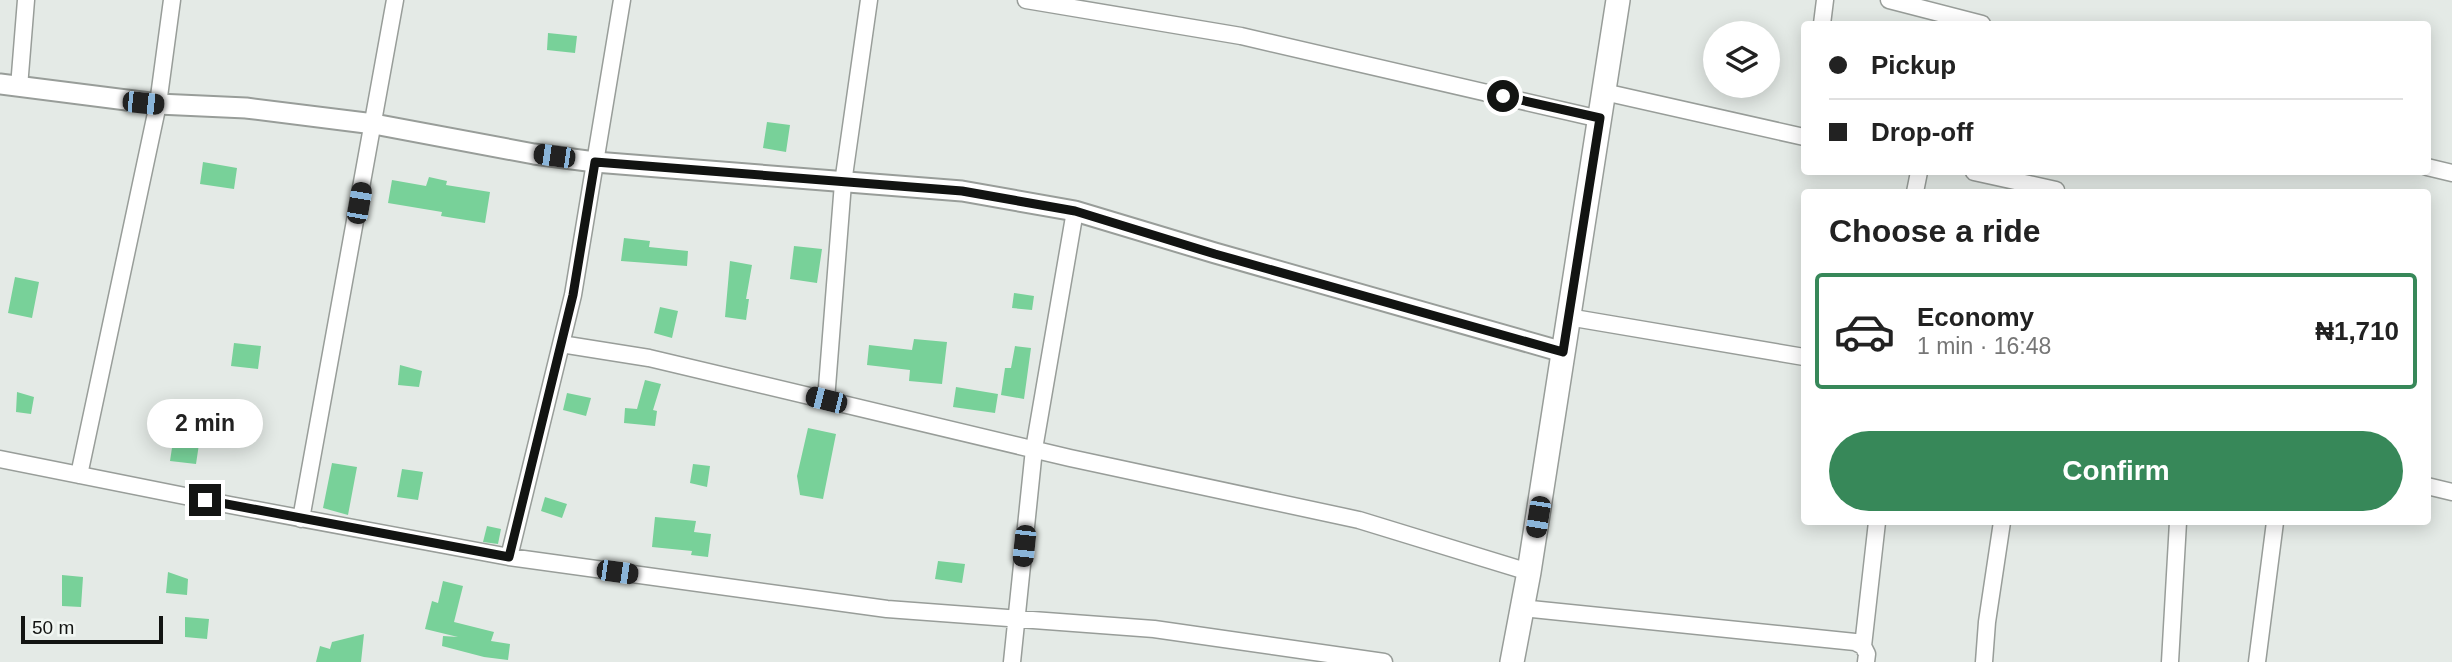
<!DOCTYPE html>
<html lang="en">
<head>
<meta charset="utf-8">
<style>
  :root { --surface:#fff; --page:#f6f6f6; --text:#222; --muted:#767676; --line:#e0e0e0; --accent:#378859 }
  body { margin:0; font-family:Helvetica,sans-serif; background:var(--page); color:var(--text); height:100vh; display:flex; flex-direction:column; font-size:26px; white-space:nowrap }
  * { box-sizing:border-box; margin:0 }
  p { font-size:23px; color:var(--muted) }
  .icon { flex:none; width:38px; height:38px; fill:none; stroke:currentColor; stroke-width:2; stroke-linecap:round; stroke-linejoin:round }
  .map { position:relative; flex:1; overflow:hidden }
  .panel { position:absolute; left:1801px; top:189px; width:630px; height:336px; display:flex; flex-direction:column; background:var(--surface); border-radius:7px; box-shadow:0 4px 18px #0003 }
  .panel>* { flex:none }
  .top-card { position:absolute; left:1801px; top:21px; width:630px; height:154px; border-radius:7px; box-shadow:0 4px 18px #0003; display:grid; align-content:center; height:154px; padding:0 28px; background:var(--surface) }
  .buttons { position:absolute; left:1703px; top:21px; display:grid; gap:14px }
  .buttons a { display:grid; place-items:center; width:77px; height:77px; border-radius:50%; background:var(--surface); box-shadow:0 4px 18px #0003; font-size:35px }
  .scale { position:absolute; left:21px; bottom:18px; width:142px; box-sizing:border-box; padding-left:7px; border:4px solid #121412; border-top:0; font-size:19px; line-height:24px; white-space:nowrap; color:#121412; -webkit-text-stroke:5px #f1f7f3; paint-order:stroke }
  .end { position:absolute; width:32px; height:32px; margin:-16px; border:9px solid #121412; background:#fff; box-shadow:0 0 0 4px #fff }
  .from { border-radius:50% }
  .bubble { position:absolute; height:49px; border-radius:24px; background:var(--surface); box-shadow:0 4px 18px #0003; font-size:23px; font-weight:700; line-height:49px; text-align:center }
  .car { position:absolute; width:21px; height:42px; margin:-21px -10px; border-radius:9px; box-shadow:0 0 5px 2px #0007; background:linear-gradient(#222 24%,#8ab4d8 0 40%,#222 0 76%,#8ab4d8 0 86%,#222 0) }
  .top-card b { display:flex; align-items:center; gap:24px; height:66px; font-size:26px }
  .top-card b+b { border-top:2px solid var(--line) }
  .top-card i { width:18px; height:18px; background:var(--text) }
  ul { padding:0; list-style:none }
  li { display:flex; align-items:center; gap:21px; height:116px; margin:0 14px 10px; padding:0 14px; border:4px solid transparent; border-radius:7px }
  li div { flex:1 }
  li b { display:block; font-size:26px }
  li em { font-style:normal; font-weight:700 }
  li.on { border-color:var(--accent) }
  li>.icon { width:63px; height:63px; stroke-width:1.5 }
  h2 { padding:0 28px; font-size:32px; line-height:84px }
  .button { display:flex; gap:14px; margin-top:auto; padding:14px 28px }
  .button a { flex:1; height:80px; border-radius:42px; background:var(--accent); color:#fff; font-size:28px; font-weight:700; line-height:80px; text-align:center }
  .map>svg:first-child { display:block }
  .building { fill:#78d199 }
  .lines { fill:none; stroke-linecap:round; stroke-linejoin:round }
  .minor-casing { stroke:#989d99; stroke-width:19 }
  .tertiary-casing { stroke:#989d99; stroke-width:23 }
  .secondary-casing { stroke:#989d99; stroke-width:26 }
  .minor { stroke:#fff; stroke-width:16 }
  .tertiary { stroke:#fff; stroke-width:19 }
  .secondary { stroke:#fff; stroke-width:23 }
  .route { stroke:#121412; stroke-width:9 }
</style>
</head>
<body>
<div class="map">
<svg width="2452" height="662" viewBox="0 0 2452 662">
  <rect width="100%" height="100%" fill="#e4eae6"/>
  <path class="building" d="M548 33 577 36 575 53 547 50Z
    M767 122 790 125 786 152 763 148Z
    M203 162 237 168 234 189 200 184Z
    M429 177 447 181 446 185 490 192 485 223 441 216 442 212 388 203 392 180 426 186Z
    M624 238 650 241 649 247 688 251 687 266 621 261Z
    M794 246 822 249 817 283 790 279Z
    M730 261 752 265 746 299H749L746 320 725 317Z
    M15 277 39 282 32 318 8 313Z
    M1014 293 1034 296 1032 310 1012 308Z
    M660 307 678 311 672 338 654 333Z
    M914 339 947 342 942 384 909 381 910 370 867 365 869 345 912 350Z
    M234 343 261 346 258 369 231 366Z
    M1015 346 1031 348 1024 399 1001 395 1005 368H1011Z
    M400 365 422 371 419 387 398 385Z
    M645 380 661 384 653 410 657 411 655 426 624 423 625 408 637 409Z
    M956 387 998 394 995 413 953 407Z
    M17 392 34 397 31 414 16 412Z
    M567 393 591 398 586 416 563 410Z
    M808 428 836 434 823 499 800 495 797 476Z
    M173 441 199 444 196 464 170 461Z
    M332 463 357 467 348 515 323 508Z
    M693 464 710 466 707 487 690 483Z
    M402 469 423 472 418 500 397 497Z
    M545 497 567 504 562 518 541 511Z
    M655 517 696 521 694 532 711 534 708 557 691 555 692 551 652 547Z
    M487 526 501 529 498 544 483 542Z
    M938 561 965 564 962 583 935 579Z
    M168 572 188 579 187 595 166 593Z
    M62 575 83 577 81 607 62 606Z
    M443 581 463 586 454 622 494 632 491 641 510 644 508 660 484 657 442 646 443 636 458 637 425 629 432 601 438 603Z
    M185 617 209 619 207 639 185 637Z
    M364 634 361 662H316L320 646 330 649 332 642Z"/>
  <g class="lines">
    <defs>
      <path id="minor" d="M1026 0 1241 36 1600 119
        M1889 0 1982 24
        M1822 24 1825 0
        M19 87 26 0
        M1604 92 1804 137
        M2427 167 2452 173
        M1974 172 2056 190
        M1915 192 1919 172
        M1568 317 1804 357
        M561 344 649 358 1070 458 1359 520 1529 572
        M826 400 843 183 869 0
        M0 459 230 505 509 557 887 609 1154 629 1384 662
        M79 475 158 104 172 0
        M2427 486 2452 492
        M301 519 395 0
        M509 557 573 295 622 0
        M1522 608 1855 642 1863 646
        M1012 662 1034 449 1075 211
        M1866 662 1867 654 1863 646 1877 522
        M1984 662 1987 622 2002 522
        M2170 662 2178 522
        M2257 662 2275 522"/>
      <path id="tertiary" d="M0 84 158 104 246 108 374 124 534 154 595 162 962 191 1075 211 1215 253 1563 352"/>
      <path id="secondary" d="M1512 662 1529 572 1618 0"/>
    </defs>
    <use href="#minor" class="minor-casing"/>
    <use href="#tertiary" class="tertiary-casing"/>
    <use href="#secondary" class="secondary-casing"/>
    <use href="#minor" class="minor"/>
    <use href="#tertiary" class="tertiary"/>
    <use href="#secondary" class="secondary"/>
  </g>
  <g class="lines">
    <path class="route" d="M205 500 509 557 573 295 595 162 962 191 1075 211 1215 254 1563 352 1600 118 1503 96"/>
  </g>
</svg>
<div class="buttons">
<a><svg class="icon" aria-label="layers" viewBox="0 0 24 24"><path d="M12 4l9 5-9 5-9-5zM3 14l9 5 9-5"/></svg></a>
</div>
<div class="scale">50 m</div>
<i class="end from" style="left:1503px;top:96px"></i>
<i class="end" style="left:205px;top:500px"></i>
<div class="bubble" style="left:147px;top:399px;width:116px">2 min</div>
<i class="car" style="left:143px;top:103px;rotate:96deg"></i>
<i class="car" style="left:554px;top:156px;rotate:278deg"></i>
<i class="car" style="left:359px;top:203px;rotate:10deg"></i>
<i class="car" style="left:826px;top:400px;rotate:284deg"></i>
<i class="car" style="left:1538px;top:517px;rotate:189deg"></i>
<i class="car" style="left:1024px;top:546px;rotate:186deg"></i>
<i class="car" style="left:617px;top:572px;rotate:98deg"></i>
<div class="top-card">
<b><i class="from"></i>Pickup</b>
<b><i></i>Drop-off</b>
</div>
<section class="panel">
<h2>Choose a ride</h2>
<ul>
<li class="on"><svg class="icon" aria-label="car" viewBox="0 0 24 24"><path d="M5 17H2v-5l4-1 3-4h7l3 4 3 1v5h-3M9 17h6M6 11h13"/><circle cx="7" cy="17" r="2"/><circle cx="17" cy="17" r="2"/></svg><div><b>Economy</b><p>1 min · 16:48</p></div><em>₦1,710</em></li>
</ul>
<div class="button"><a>Confirm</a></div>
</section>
</div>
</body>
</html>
